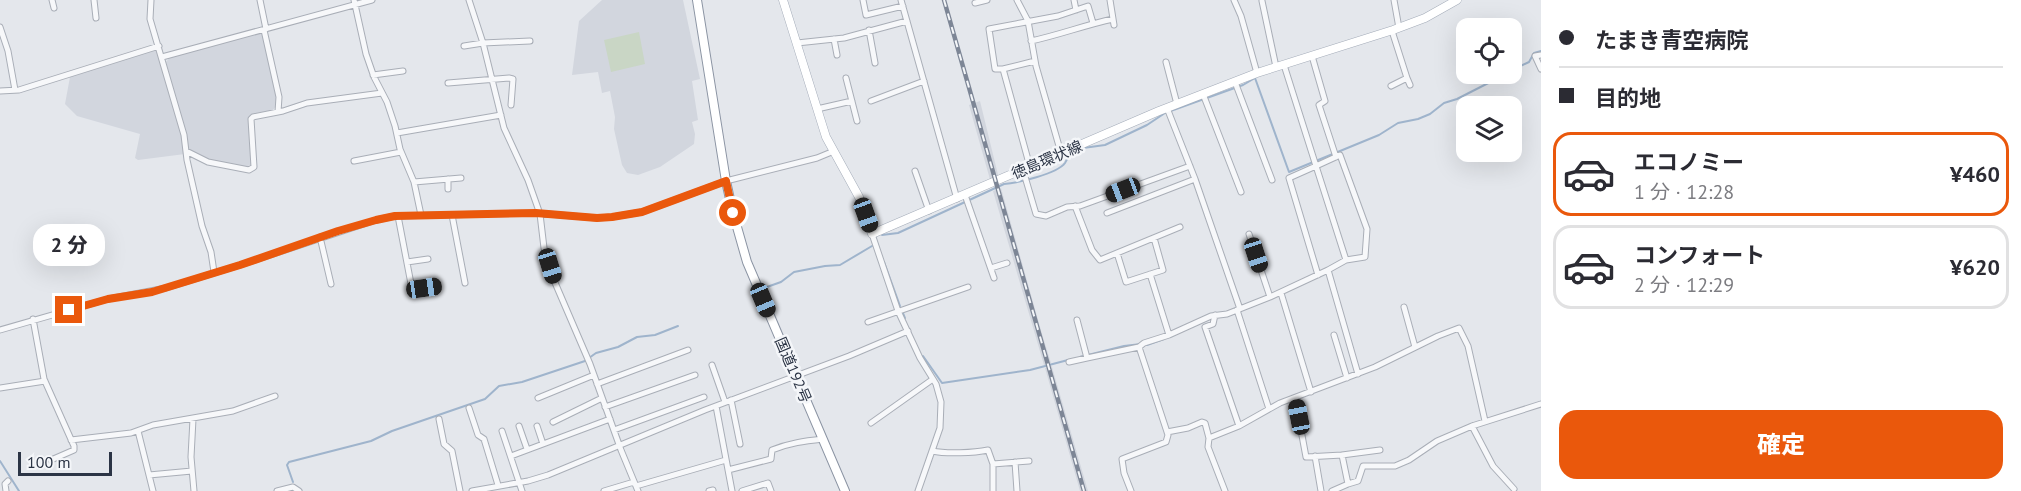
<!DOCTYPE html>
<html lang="ja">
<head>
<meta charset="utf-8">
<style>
  :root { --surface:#fff; --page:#f2f2f3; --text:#2b2b33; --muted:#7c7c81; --line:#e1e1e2; --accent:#ea580c }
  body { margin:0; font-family:"PT Sans","Noto Sans JP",sans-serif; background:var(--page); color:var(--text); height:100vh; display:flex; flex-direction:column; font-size:22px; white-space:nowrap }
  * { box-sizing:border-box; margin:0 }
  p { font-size:20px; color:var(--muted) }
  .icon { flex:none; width:33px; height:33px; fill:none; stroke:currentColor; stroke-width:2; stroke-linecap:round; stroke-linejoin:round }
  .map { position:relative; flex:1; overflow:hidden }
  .details { display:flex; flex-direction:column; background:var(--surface); width:480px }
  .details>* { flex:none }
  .banner { display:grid; align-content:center; height:132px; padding:0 18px; background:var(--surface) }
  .controls { position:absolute; left:1456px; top:18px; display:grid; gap:12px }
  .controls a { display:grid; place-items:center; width:66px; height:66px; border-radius:12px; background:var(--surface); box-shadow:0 6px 24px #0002; font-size:30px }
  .scale { position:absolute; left:18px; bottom:15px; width:94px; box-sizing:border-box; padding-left:6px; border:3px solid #2b3445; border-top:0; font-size:16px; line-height:21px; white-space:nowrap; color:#2b3445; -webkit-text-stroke:4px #f4f6f9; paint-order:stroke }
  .end { position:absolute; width:27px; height:27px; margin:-14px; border:8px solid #ea580c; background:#fff; box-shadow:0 0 0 3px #fff }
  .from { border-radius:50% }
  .bubble { position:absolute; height:42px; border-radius:18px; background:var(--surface); box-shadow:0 6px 24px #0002; font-size:20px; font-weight:800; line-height:42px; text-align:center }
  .car { position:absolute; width:18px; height:36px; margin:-18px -9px; border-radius:8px; box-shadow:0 0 4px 2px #0007; background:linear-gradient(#222 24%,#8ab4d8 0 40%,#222 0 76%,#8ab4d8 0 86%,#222 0) }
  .banner b { display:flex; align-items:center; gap:21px; height:57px; font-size:22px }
  .banner b+b { border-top:2px solid var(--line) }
  .banner i { width:15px; height:15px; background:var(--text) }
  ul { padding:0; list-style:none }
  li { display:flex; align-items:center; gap:18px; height:84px; margin:0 12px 9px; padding:0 6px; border:3px solid var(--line); border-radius:18px }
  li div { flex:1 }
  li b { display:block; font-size:22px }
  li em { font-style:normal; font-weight:800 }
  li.current { border-color:var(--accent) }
  li>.icon { width:54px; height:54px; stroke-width:1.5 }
  .primary-button { display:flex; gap:12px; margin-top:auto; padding:12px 18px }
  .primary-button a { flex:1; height:69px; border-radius:18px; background:var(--accent); color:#fff; font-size:24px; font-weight:800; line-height:69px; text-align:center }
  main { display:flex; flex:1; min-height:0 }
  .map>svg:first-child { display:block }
  .built { fill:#d2d6de }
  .green { fill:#c9d6c5 }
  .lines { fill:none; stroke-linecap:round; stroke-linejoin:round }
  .stream { stroke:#9fb4cc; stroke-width:2 }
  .minor-casing { stroke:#a9aeb7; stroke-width:7 }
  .primary-casing { stroke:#a3abb8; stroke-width:9 }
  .trunk-casing { stroke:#8b94a3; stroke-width:10 }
  .minor { stroke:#f7f8fa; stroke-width:5 }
  .primary { stroke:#fff; stroke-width:8 }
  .trunk { stroke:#fff; stroke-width:8 }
  .rail-casing { stroke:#7d8696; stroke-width:4.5 }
  .rail { stroke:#f4f6f9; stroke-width:2; stroke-dasharray:7; stroke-linecap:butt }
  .route { stroke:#ea580c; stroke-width:8 }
  .labels { text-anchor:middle; stroke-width:5; stroke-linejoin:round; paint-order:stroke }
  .street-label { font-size:15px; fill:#2b3445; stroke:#f4f6f9 }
</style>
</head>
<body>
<main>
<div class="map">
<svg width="1541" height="491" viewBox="0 0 1541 491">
  <rect width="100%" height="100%" fill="#e4e7ec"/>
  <path class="built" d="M602 0H683L700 79 692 81 698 120 692 122 695 134 694 144 660 167 638 175 627 173 622 165 614 129 615 117 610 91 602 93 598 72 572 75 579 21Z
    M261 33 265 37 277 96 276 106 273 110 252 114 249 119 252 164 246 167 206 159 187 148 180 114 166 62 170 57Z
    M158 49 181 129 185 154 138 160 135 158 140 134 77 116 65 104 70 77Z
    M980 101 1000 183H991L969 105Z
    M1001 188 1042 334 1051 363 1044 365 993 191Z
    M1052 366V367L1088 491H1080L1045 368Z"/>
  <path class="green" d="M639 32 645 64 611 72 604 40Z"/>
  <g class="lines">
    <path class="stream" d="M1512 70 1529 62 1534 53 1541 51
      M882 235 898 233 1004 184C1017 183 1057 174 1065 163 1067 160 1068 157 1069 154L1083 148 1105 145 1147 125 1165 113 1243 85 1255 78 1289 172 1379 135 1398 123 1418 119 1430 114 1444 103 1457 99 1506 74
      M884 262 900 306
      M764 288 781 282 794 272 825 266 840 265 872 246
      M903 313 905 318
      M1147 345 1164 339
      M923 356 942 383 1030 370 1068 360
      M1080 357 1124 346 1141 344
      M589 358 596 353 618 347 637 337 655 335 678 326
      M0 461 19 491
      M293 482 287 465 289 462 371 441 392 431 485 399 499 386 522 382 585 361"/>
    <defs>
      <path id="minor" d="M52 0 54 8
        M94 0 96 18
        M151 0 150 19 184 135 187 160 202 226 211 252 214 272
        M260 0 266 29
        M354 0 366 54 374 77 387 102 395 126 400 149 414 182 421 215
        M469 0 483 43 504 128 528 180 540 214 544 248 553 278 590 364 621 450 638 491
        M863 0 866 15 903 6
        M901 0 957 199
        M1017 0 1028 21 1036 66 1061 153
        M1074 0 1076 10
        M1110 0 1114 25
        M1234 0 1241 16 1257 73
        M1394 0 1399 28
        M1262 1 1276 67
        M975 3 987 0
        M0 27 8 51 15 90
        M264 30 279 97 278 112
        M869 30 875 63
        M1392 31 1407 78
        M834 39 837 55
        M1031 41C1059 35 1085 25 1113 19
        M797 43 844 38 907 21
        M464 46 483 43 530 41
        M1541 55 1535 56 1541 69
        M1312 56 1325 101 1319 105 1336 157
        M162 57 372 0
        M1166 62 1177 104
        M1284 65 1316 166 1340 155 1367 229 1365 257 1346 260 1328 270 1358 374
        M1003 69H995L989 29 1058 16 1088 6 1093 23
        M373 75 403 71
        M846 78 857 121
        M1235 82 1272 180
        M448 83 509 78 513 79 511 105
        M1391 86 1407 78 1410 85
        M0 91 19 90 159 46
        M1203 94 1241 192
        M871 101 924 81
        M1167 108 1195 179 1240 309
        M817 109 852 101
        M397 133 501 115
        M186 151 208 162 249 170 254 167 251 119 253 117 283 111 307 103 382 93
        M354 161 401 152
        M1030 167 1003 69 1035 61
        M1023 170 1036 214 1046 216 1067 207 1080 206 1190 166
        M915 171 929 211
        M448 179V189
        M414 182 461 178
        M965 195 994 278
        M1075 206 1092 250 1100 260 1180 227
        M1107 213 1195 179
        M452 215 465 283
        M398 216 412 289 436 286
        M872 234 898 311 920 358 936 384 941 402 940 428 918 491
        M1249 234 1270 297
        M320 237 331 284
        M1117 253 1126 282 1163 270 1154 238
        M407 262 428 259
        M991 268 1007 263
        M1150 274 1169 335
        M1318 275 1289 178 1316 166 1346 260
        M1281 293 1311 392
        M1404 307 1415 347
        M1237 310 1269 409
        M1215 315 1213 324 1205 327 1239 426 1280 403 1375 367 1438 336 1459 328 1468 346 1485 421
        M33 319 44 379 74 446V450L51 460
        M1077 320 1087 358 1139 347 1144 343 1169 335 1211 316 1227 314 1270 297 1328 270
        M868 322 968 287
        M0 330 108 299 166 288 240 265 376 220 395 216 536 213 597 218 612 217 642 212 726 181 817 158 834 151
        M1334 335 1347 378
        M1069 362 1087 358
        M712 365 725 402
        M597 384 688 350
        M0 388 45 381
        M538 398 594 375
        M1295 398 1306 457 1342 455 1348 484 1332 491
        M731 400 740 444
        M716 406 732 491
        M605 407 695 375
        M469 408 478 435 484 439 498 485
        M193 419 191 457 194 491
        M439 419 444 444 452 451 460 491
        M553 422 602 398
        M871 423 933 379
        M519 426 527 449
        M537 426 543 444
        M1472 426 1493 466 1514 489
        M614 430 704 397
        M138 431 153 491
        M502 431 522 491
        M1167 432 1188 428 1202 422 1205 423 1209 438 1239 426
        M1209 438 1208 447 1225 491
        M71 440 131 433 153 425 233 411 275 396
        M932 451C946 454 974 453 988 450L993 464V491
        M1342 455 1380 450
        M511 456 610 419
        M1315 456 1321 491
        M1015 462 1017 491
        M993 464 1029 461
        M728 470 771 459 772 450C789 443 805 441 823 439
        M149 475 192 471
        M1348 484 1358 481 1363 466H1395L1409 460 1437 441 1472 426 1541 404
        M636 486 726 460
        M6 491 5 484 8 481
        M277 491 293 487 299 491
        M472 491 528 481 548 475 705 410 849 356 908 331
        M604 491 634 482
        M709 491 713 490
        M742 491 768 483 771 491
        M1131 491 1124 473 1122 459 1166 442 1168 435 1139 347"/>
      <path id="primary" d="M783 0 826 137 859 197 872 234 1159 111 1257 73 1393 30 1425 18 1457 0"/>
      <path id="trunk" d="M697 0 726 181 733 213 747 262 845 491"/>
    </defs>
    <use href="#minor" class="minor-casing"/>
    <use href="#primary" class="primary-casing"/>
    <use href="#trunk" class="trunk-casing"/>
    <use href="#minor" class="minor"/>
    <use href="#primary" class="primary"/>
    <use href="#trunk" class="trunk"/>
    <defs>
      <path id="rail" d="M944 0 1084 491"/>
    </defs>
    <use href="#rail" class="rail-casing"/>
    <use href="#rail" class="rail"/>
  </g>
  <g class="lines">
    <path class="route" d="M69 310 108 299 152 292 240 265 338 231 376 220 395 216 536 213 597 218 612 217 642 212 726 181 733 213"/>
  </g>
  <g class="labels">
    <g class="street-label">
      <text transform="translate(1047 160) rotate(-23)" y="5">徳島環状線</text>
      <text transform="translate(793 370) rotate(67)" y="5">国道192号</text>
    </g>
  </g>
</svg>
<div class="controls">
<a><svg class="icon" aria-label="locate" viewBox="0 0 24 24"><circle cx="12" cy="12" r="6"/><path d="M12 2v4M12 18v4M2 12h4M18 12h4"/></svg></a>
<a><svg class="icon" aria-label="layers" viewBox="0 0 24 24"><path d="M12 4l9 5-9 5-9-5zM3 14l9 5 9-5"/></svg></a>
</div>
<div class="scale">100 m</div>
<i class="end from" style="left:733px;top:213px"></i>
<i class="end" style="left:69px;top:310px"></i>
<div class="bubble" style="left:33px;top:224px;width:72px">2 分</div>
<i class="car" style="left:1123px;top:190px;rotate:249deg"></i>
<i class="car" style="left:866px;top:215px;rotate:160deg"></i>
<i class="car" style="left:1256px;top:255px;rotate:162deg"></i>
<i class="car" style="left:550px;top:266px;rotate:163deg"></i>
<i class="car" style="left:424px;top:288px;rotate:82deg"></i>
<i class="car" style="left:763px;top:300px;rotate:157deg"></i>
<i class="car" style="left:1299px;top:417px;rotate:349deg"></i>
</div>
<section class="details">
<div class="banner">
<b><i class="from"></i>たまき青空病院</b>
<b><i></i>目的地</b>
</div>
<ul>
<li class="current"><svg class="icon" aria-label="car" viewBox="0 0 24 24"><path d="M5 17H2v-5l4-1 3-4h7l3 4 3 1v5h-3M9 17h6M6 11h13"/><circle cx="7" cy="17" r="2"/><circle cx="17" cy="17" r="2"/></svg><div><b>エコノミー</b><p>1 分 · 12:28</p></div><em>¥460</em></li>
<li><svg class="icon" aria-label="car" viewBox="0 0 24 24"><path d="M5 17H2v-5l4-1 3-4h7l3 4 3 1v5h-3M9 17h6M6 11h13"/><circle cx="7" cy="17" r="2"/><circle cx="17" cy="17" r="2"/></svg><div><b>コンフォート</b><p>2 分 · 12:29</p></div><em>¥620</em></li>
</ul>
<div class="primary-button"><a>確定</a></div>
</section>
</main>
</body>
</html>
